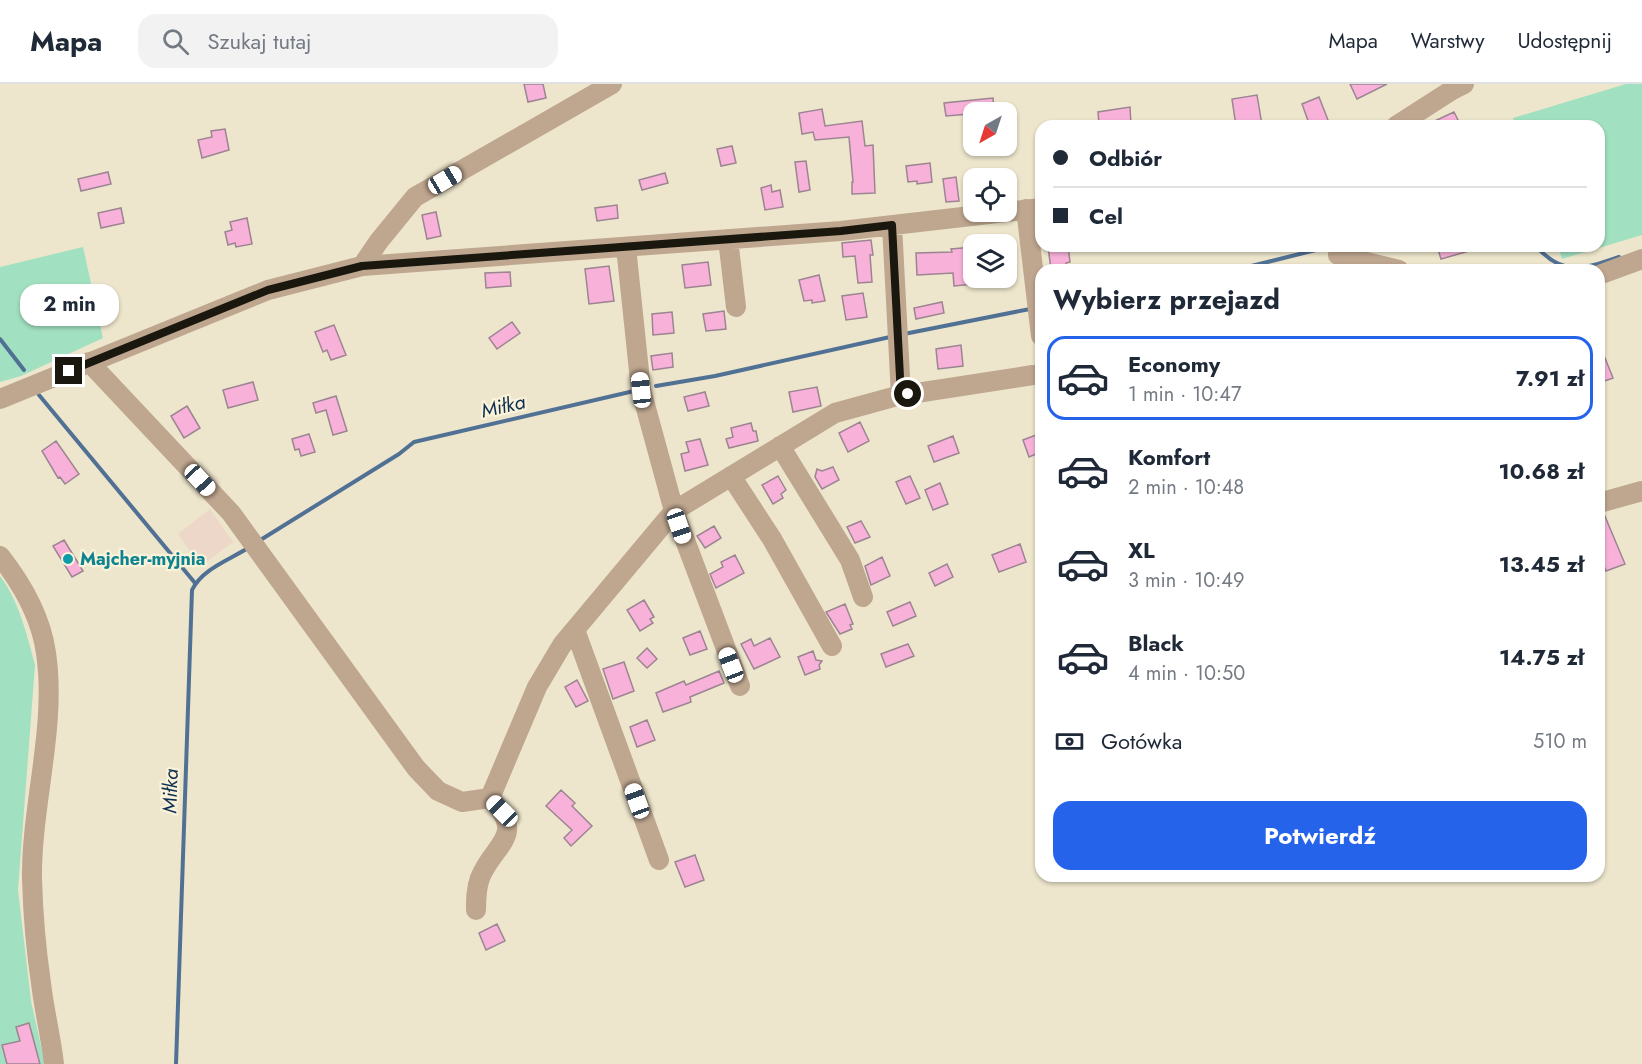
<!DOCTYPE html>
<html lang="pl">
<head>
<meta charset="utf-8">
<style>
  :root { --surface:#fff; --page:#f2f2f3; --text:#1f2937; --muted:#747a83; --line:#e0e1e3; --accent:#2563eb }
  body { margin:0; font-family:Jost,sans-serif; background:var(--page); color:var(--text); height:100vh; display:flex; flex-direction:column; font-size:22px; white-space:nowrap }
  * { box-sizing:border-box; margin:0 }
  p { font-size:20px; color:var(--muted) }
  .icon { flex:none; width:33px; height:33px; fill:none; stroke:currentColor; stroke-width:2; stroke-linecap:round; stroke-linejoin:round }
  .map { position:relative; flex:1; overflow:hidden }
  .drawer { position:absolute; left:1035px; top:180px; width:570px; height:618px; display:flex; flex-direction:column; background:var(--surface); border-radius:18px; box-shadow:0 2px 4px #0004 }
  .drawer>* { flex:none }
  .banner { position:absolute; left:1035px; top:36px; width:570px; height:132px; border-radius:18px; box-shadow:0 2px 4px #0004; display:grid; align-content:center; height:132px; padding:0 18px; background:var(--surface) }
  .needle { width:39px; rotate:219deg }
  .buttons { position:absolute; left:963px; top:18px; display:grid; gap:12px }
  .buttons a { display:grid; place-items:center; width:54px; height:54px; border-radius:12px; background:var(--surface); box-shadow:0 2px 4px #0004; font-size:30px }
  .end { position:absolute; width:27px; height:27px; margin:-14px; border:8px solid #1a170e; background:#fff; box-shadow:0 0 0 3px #fff }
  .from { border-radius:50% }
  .bubble { position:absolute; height:42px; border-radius:18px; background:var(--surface); box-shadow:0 2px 4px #0004; font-size:20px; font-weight:700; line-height:42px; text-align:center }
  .car { position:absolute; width:18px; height:36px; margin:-18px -9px; border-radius:8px; box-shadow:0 0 4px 2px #0007; background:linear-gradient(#fff 24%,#345 0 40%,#fff 0 76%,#345 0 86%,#fff 0) }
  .banner b { display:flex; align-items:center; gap:21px; height:57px; font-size:22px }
  .banner b+b { border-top:2px solid var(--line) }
  .banner i { width:15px; height:15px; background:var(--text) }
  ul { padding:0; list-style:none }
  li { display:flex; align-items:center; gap:18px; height:84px; margin:0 12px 9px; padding:0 6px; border:3px solid transparent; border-radius:18px }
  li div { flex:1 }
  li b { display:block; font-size:22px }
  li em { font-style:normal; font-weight:700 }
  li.on { border-color:var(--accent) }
  li>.icon { width:54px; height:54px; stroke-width:1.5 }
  h2 { padding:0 18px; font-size:27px; line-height:72px }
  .pay { display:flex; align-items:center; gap:15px; height:66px; padding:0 18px; font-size:22px }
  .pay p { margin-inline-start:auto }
  .primary-button { display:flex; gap:12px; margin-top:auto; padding:12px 18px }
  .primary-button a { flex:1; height:69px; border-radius:18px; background:var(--accent); color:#fff; font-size:24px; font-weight:700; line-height:69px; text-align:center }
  header { display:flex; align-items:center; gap:36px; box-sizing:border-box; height:84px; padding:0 30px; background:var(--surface); border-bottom:2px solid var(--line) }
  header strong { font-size:28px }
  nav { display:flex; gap:33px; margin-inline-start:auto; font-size:21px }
  .search { width:420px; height:54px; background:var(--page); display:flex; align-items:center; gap:15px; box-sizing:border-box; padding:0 21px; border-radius:18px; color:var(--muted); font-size:22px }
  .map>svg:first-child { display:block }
  .industrial { fill:#ecd7c9 }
  .green { fill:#a1e0c0 }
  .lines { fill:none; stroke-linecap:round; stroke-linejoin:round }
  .stream { stroke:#517194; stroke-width:4 }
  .building { fill:#f8b2d9; stroke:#9c8491; stroke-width:1.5 }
  .minor { stroke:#bea68f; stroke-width:20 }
  .route { stroke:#1a170e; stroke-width:8 }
  .culture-dot { fill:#0f9aa8; stroke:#faf3d9; stroke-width:2 }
  .labels { text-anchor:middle; stroke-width:4.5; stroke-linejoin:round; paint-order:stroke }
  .culture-label { font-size:18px; font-weight:bold; fill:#0d838f; stroke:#faf3d9; text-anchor:start }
  .water-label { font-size:20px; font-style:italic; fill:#0e2f52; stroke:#faf3d9 }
</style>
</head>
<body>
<header>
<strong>Mapa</strong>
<div class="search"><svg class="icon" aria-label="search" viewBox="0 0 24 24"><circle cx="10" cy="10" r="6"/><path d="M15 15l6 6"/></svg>Szukaj tutaj</div>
<nav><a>Mapa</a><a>Warstwy</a><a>Udostępnij</a></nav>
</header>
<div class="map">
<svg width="1642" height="980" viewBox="0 0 1642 980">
  <rect width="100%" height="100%" fill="#ede6cc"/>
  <path class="industrial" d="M210 425 233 458 201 482 178 450Z"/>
  <path class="green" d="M1626 0H1642V151L1562 175 1558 162H1599V42H1515L1513 34Z
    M83 163 103 254 21 292 0 298V183Z
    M0 492C19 517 27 551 35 581L18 806 31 917 45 980H0Z"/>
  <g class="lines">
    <path class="stream" d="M1536 162C1563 193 1584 185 1619 173
      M1235 186 1324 164
      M904 250 1030 225
      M0 255 24 286
      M656 302 715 292 890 253
      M39 311 195 499
      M262 455 399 370 414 358 634 307
      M176 980 192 506C202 485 229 476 248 464"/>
  </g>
  <path class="building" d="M524 0H543L546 14 528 18Z
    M1350 0H1387L1357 15Z
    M1257 11 1262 41 1236 42 1232 15Z
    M1319 13 1328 36 1310 42 1302 20Z
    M993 14 994 28 946 32 944 19Z
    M1130 23 1131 41 1104 42V40H1099L1098 28Z
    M822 25 825 42 862 37 865 62 873 61 875 109 852 110V98H853L849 53 815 56 813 48 802 50 799 29Z
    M1454 28 1461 42H1424Z
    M225 45 229 66 202 74 198 56 212 53 211 47Z
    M732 62 736 79 721 82 717 65Z
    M806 77 810 106 799 108 795 78Z
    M930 79 932 98 917 100V97L908 98 906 82Z
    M108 88 111 100 81 107 78 95Z
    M665 89 668 99 642 106 639 96Z
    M956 93 959 117 946 118 943 95Z
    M771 101 772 108 780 106 783 123 765 126 761 104Z
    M617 121 618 134 597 137 595 124Z
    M121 124 124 139 101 144 98 129Z
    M436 128 441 152 427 155 422 131Z
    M247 134 252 160 236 163 235 159 228 161 225 148 232 146 230 138Z
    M871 156 873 171H870L872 198 858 199 855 172 843 173 842 159Z
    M1048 162H1068L1070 178 1066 179V185L1051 186Z
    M1437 162H1475L1476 165 1441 175Z
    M974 163V200L954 202 953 189 917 191 916 169 952 168 951 165Z
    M708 178 711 201 685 204 682 181Z
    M609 182 614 217 589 220 585 185Z
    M510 188 511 202 486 204 485 189Z
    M819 191 825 217 812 219V216L804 217 799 196Z
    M863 209 867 233 846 236 842 212Z
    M942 218 944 229 916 235 914 224Z
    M724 227 726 245 706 247 703 230Z
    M672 228 674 249 653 251 652 230Z
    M512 238 520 249 497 265 489 254Z
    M334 241 346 271 331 276 327 266 323 268 315 248Z
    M1599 259 1613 294 1599 299Z
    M961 261 963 282 938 285 936 265Z
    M672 269 673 283 653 286 651 272Z
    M253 298 258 316 228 324 223 306Z
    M817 303 821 322 793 328 789 308Z
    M705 308 709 322 688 327 684 313Z
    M336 312 347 347 333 351 326 326 316 329 313 319Z
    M187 322 200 344 184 354 171 332Z
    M860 338 869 357 848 368 839 349Z
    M751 339 753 347H756L758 357 729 364 726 355 733 353 731 344Z
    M1041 349V368L1029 373 1023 356Z
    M309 350 315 368 301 372 299 365 295 366 292 355Z
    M953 352 959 369 934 378 928 362Z
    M700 355 708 381 685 387 681 370 689 368 686 358Z
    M56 357 79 390 65 400 60 393 58 394 42 367Z
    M833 383 839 396 822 405 815 393 817 385 822 387Z
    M778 392 786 406 781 410 783 414 773 420 762 401Z
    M910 392 920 414 906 420 896 398Z
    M940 399 948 420 933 426 925 406Z
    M1604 430 1625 480 1606 487 1599 470V431Z
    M861 437 870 453 855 459 847 443Z
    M714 442 721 454 705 464 697 452Z
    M64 456 83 487 72 493 53 462Z
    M1020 460 1026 478 999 488 992 471Z
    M735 471 744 489 716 504 710 490 723 483 721 478Z
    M882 473 890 492 871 501 865 482Z
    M947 480 953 493 935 502 929 489Z
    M644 516 654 533 650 535 653 539 640 547 627 526Z
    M910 518 916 532 893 542 887 528Z
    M845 520 853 540 850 541 852 545 840 550 826 528Z
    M700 547 707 565 690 571 683 554Z
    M770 554 780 573 754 585 741 560 751 555 754 562Z
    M908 560 914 572 886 583 881 570Z
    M647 564 657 575 647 584 637 574Z
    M813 567 816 576 822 577 819 581 820 585 805 591 798 573Z
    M624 578 634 607 613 615 603 585Z
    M719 587 724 599 690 613 691 618 663 628 656 609 684 597 686 601Z
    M577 596 588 617 576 623 565 603Z
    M647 636 655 656 637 663 630 643Z
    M561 706 575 719 572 722 592 742 571 762 564 754 572 746 546 722Z
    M695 771 704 796 685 803 675 778Z
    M497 840 505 857 486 866 479 849Z
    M29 939 40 980H7L2 961 20 957 16 943Z"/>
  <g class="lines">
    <path class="minor" d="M1396 42 1452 6 1464 0
      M1026 125 1041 252
      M892 141 901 312
      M728 155 736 223
      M1338 171 1399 186
      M362 182 379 157 415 113 612 0
      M1599 191 1642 175
      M89 278 231 429 416 684 438 707 462 718 490 714
      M0 315 268 206 362 182 841 147 1041 124
      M780 362 850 476 863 513
      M731 392 772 455 832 562
      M1599 419 1642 407
      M0 472C22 500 41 533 46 569 57 642 31 722 32 795 33 830 36 865 41 899 44 926 51 953 54 980
      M575 546 659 776
      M740 602 674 427 835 329 897 312 1033 291H1041
      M490 714 537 603 562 561 674 427 641 306 626 163
      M476 826C476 815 476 805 480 794 493 760 528 752 490 714"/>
  </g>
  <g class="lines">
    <path class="route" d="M69 287 268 206 362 182 841 147 892 141 901 312 908 310"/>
  </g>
  <circle class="culture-dot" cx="68" cy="475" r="6"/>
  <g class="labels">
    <g class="culture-label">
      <text x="80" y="481">Majcher-myjnia</text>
    </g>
    <g class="water-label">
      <text transform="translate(503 322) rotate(-13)" y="7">Miłka</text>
      <text transform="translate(170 707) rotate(-88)" y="7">Miłka</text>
    </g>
  </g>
</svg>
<div class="buttons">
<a><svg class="needle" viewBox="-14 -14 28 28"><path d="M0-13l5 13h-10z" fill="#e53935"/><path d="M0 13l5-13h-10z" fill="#747a83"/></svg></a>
<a><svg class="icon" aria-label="locate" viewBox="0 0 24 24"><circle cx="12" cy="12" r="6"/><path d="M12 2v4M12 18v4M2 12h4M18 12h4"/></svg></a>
<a><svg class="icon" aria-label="layers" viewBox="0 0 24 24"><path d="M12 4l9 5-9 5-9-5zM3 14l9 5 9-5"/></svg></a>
</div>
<i class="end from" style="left:908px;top:310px"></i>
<i class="end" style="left:69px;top:287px"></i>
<div class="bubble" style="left:20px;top:200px;width:99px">2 min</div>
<i class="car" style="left:445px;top:96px;rotate:59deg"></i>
<i class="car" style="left:641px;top:306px;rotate:354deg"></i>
<i class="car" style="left:200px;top:396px;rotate:137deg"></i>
<i class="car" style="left:679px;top:442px;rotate:161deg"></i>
<i class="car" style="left:731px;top:581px;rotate:339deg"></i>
<i class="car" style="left:637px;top:717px;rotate:340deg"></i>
<i class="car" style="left:502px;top:727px;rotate:315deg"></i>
<div class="banner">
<b><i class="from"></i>Odbiór</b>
<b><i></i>Cel</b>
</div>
<section class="drawer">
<h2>Wybierz przejazd</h2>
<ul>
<li class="on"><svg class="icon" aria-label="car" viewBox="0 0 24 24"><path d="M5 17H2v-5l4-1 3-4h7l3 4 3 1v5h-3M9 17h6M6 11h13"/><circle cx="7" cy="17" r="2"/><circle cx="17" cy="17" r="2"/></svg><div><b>Economy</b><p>1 min · 10:47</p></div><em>7.91 zł</em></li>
<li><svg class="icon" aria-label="car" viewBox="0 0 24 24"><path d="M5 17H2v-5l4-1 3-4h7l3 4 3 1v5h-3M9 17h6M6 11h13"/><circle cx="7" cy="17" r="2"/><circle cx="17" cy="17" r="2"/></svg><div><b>Komfort</b><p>2 min · 10:48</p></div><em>10.68 zł</em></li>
<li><svg class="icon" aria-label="car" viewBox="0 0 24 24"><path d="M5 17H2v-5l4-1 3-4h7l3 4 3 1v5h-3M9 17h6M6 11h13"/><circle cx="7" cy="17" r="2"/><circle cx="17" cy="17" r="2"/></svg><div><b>XL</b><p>3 min · 10:49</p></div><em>13.45 zł</em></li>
<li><svg class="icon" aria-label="car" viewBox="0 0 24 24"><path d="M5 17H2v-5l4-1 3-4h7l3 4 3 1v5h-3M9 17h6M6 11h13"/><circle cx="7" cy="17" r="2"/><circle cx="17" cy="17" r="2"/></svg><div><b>Black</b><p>4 min · 10:50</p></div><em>14.75 zł</em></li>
</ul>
<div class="pay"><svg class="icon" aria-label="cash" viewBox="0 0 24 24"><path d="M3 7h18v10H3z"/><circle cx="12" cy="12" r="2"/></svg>Gotówka<p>510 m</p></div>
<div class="primary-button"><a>Potwierdź</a></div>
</section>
</div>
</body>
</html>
